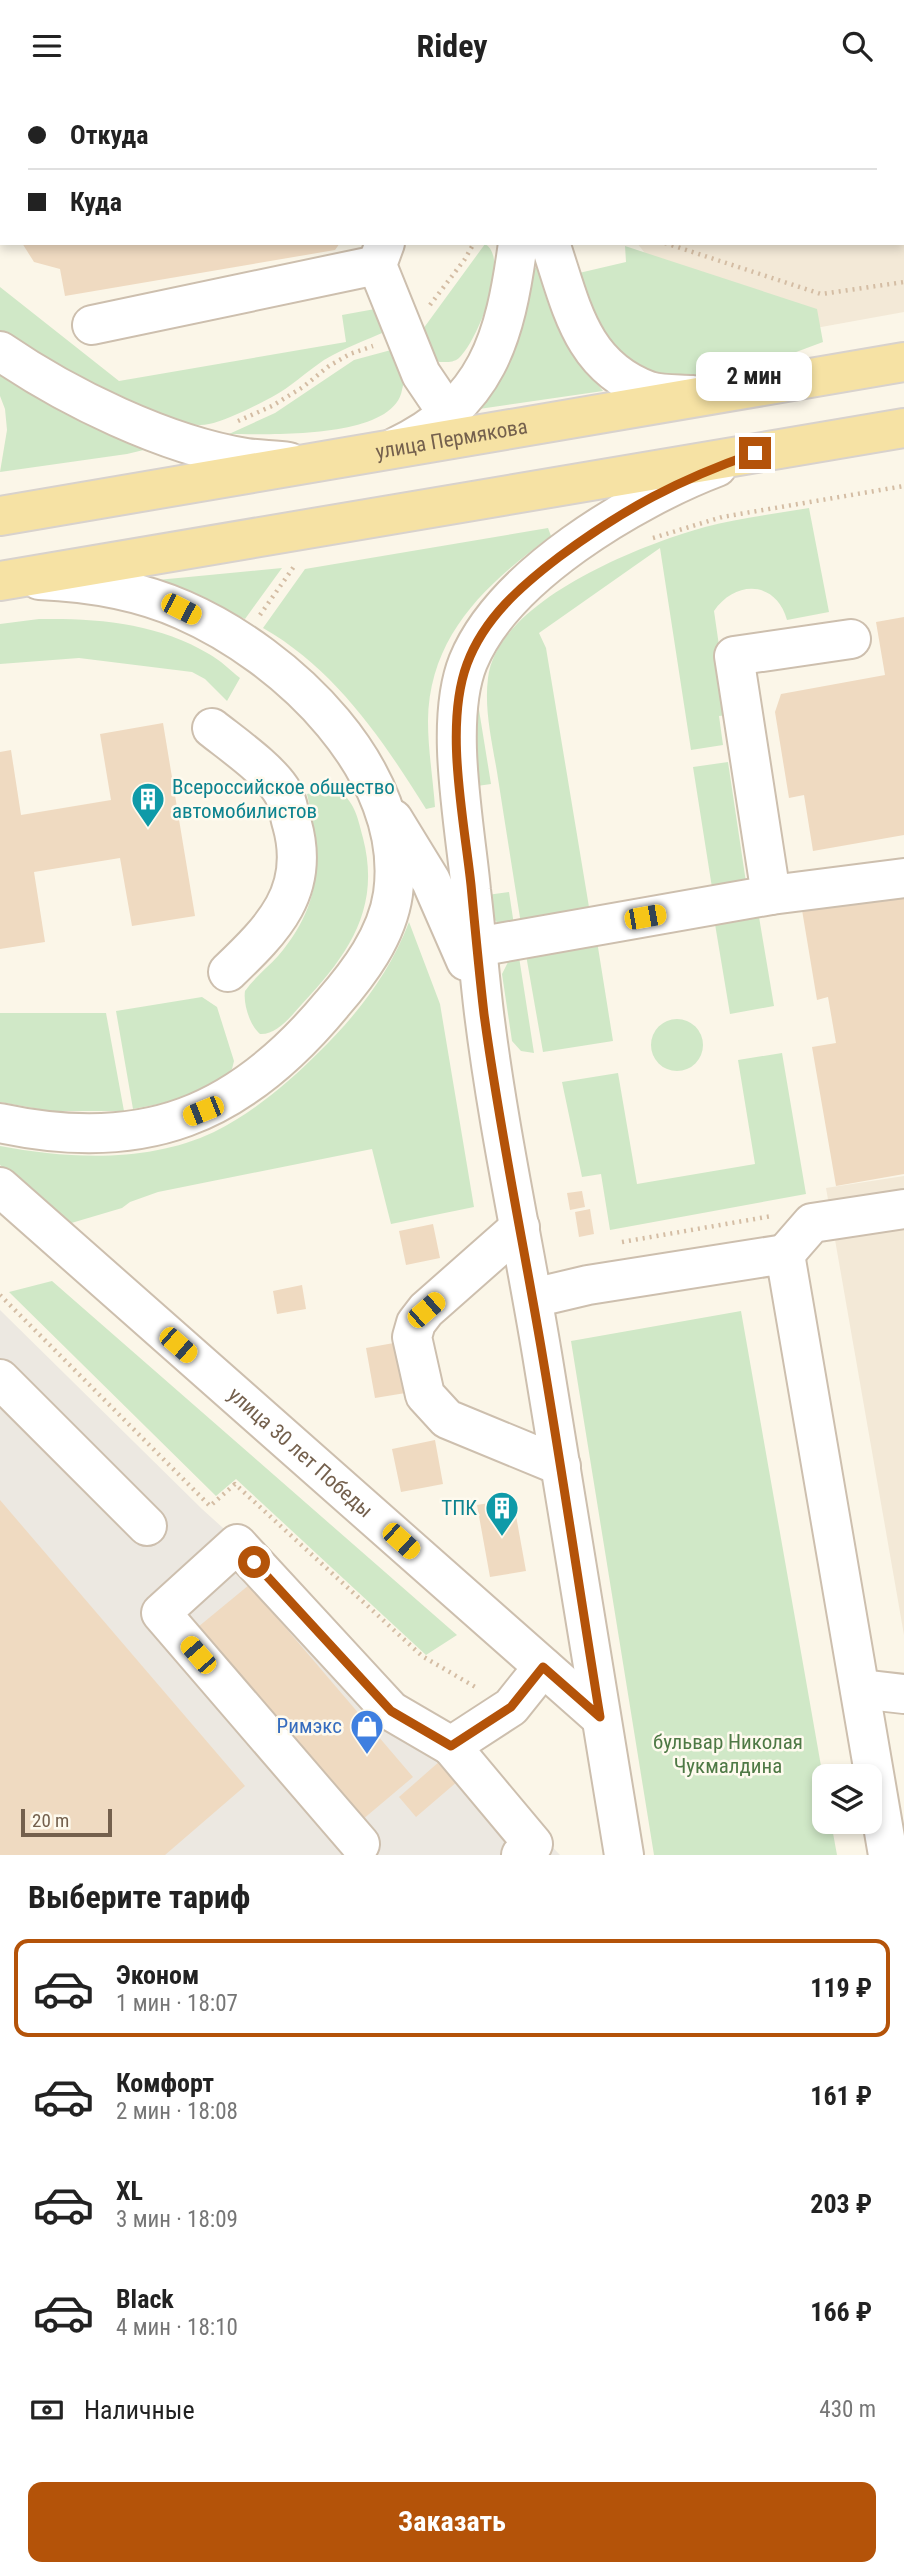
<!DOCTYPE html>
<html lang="ru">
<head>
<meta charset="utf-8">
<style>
  :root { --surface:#fff; --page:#f2f2f2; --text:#222; --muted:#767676; --line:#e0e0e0; --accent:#b45309 }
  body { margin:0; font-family:"Roboto Condensed",sans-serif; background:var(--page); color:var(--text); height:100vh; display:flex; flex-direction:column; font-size:26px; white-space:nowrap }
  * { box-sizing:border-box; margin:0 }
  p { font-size:23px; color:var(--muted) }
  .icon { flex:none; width:38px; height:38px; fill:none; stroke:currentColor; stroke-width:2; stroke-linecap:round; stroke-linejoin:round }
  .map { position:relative; height:1764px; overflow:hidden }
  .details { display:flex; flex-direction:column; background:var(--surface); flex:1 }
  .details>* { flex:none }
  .top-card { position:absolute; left:0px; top:0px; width:905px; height:154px; box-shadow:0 4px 10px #0003; display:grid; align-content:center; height:154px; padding:0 28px; background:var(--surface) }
  .fabs { position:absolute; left:812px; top:1673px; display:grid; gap:14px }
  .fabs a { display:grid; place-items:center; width:70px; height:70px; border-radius:14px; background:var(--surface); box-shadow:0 4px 10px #0003; font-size:35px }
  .scale { position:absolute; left:21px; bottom:18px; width:91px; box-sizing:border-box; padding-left:7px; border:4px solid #74604d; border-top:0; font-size:19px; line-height:24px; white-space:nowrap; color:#74604d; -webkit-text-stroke:5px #fefaee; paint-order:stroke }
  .end { position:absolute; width:32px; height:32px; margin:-16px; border:9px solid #b45309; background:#fff; box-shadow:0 0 0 4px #fff }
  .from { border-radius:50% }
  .bubble { position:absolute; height:49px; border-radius:14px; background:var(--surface); box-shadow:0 4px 10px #0003; font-size:23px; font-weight:700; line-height:49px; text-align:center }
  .car { position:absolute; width:21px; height:42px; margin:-21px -10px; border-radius:9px; box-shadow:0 0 5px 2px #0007; background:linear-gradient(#f5c518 24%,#345 0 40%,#f5c518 0 76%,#345 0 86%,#f5c518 0) }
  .top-card b { display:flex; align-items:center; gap:24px; height:66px; font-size:26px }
  .top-card b+b { border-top:2px solid var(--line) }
  .top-card i { width:18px; height:18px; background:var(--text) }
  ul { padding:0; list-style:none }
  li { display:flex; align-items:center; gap:21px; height:98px; margin:0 14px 10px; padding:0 14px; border:4px solid transparent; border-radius:14px }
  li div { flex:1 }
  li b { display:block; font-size:26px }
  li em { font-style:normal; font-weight:700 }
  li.on { border-color:var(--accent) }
  li>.icon { width:63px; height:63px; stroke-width:1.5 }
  h2 { padding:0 28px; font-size:32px; line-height:84px }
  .pay { display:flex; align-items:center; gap:18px; height:77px; padding:0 28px; font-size:26px }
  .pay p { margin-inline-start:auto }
  .action { display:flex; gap:14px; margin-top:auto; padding:14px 28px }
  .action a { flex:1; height:80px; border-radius:14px; background:var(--accent); color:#fff; font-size:28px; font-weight:700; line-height:80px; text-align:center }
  header { display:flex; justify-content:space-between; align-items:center; height:91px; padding:0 28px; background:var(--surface); font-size:32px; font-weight:700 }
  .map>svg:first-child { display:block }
  .residential { fill:#f3e9d7 }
  .industrial { fill:#ece8e1 }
  .green { fill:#d0e8c7 }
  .building { fill:#efdac1 }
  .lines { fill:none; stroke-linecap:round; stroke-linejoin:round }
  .minor-casing { stroke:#cdbfae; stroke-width:42 }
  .major-casing { stroke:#d8d2cd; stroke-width:42 }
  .path { stroke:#d4bda4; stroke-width:4.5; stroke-dasharray:2 5; stroke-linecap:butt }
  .minor { stroke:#fff; stroke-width:38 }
  .major { stroke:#f6e2a4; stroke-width:38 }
  .route { stroke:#b45309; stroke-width:9 }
  .labels { text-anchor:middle; stroke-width:5; stroke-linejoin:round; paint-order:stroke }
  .street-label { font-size:21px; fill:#74604d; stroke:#fefaee }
  .culture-label { font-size:21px; fill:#0d838f; stroke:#fefaee; text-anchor:start }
  .shop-label { font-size:21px; fill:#366cbe; stroke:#fefaee; text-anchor:end }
  .park-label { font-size:21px; fill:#4e7945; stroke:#fefaee }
</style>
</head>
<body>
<header><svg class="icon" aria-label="menu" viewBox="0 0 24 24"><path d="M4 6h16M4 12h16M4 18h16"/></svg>Ridey<svg class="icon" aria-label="search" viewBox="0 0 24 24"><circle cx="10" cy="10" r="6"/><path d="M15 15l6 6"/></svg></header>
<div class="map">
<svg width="904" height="1764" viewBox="0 0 904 1764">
  <rect width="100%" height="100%" fill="#fbf6e8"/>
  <path class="residential" d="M563 0H904V221L717 255 637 152H903V2Z
    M904 1085V1544L826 1097Z"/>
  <path class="industrial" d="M0 1219 202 1418 388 1586 560 1764H0Z"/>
  <path class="green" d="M485 153C511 167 477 251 459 267 453 272 446 271 439 271L426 255 423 238Z
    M625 155 817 218 823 251C761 274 689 306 626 268 620 264 608 260 603 254 598 247 583 194 579 182L626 171Z
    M533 176 541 179C556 231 568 258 603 300L479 318 504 279Z
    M0 196 119 290 346 251 342 224 375 218 387 240C366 249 344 257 324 269 306 281 291 296 272 306 257 314 225 330 209 333 166 343 42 268 0 246Z
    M391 259C395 267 402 275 404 283 405 288 403 294 402 299 393 349 268 343 229 343L275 322 354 269Z
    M0 282C48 317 101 337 156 356L127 363 0 381 7 339 5 318 0 305Z
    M809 417 829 521 787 529C776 489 735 489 714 520L729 624 719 625 723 654 691 659 660 457 539 542 546 557 590 822 521 833C513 783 505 732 497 681 492 651 484 618 488 587 497 510 640 454 705 436 738 427 774 423 809 417Z
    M548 437 551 445C487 492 429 544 428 630 428 659 433 688 435 716L426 718C383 649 335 578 263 537L305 478Z
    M282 477 245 528 200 506 147 490Z
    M39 528C97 527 158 532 209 563 220 569 230 579 240 587L227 610 205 588 192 581 79 567 0 573V533Z
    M474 588 491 693 470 696Z
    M728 671 747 798 713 803 693 676Z
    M336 697C355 711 357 724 363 747 381 817 349 863 302 913 291 925 277 944 260 943 250 935 243 913 245 900 254 887 267 877 278 865 323 812 322 767 307 703Z
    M509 801 514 834H499L491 824 487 804Z
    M758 820 774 915 730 923 714 827Z
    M409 831 440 913 474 1116 391 1133 372 1058 158 1101 130 1111 122 1117 68 1133 0 1074V1055C69 1068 149 1072 214 1041 254 1021 288 992 319 961 358 923 390 881 409 831Z
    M597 850 613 950 543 961 526 864Z
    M519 866 534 962 521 960 512 950 502 883 508 871Z
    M202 906 217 916 234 970 232 978C206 1003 168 1012 133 1018L116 920Z
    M0 922H106L124 1020H50L0 1011Z
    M651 954a26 26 0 1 1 52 0a26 26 0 1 1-52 0Z
    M782 962 806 1103 610 1139 601 1083 582 1086 562 991 618 982 637 1093 755 1073 738 969Z
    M52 1190 457 1544 426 1564 236 1388 216 1405 9 1201Z
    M741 1220 824 1692V1731H831L837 1764H654L571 1250Z"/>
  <path class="building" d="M22 152H340L335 159 65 205 60 178 34 171Z
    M904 526V744L813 760 804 704 789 707 775 621 781 603 885 584 876 531Z
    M163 632 195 825 132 835 120 767 34 781 45 851 0 858V661L11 659 21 724 111 709 100 643Z
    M904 795V1083L836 1095 812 956 836 952 828 906 817 909 801 813Z
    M582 1100 585 1116 570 1119 567 1102Z
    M590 1118 594 1143 579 1146 575 1121Z
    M433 1133 440 1167 406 1174 399 1140Z
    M302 1194 306 1218 277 1223 273 1200Z
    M427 1246 436 1297 375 1307 366 1257Z
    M435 1349 443 1393 401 1401 392 1358Z
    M513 1408 526 1480 490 1486 477 1414Z
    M0 1409 245 1695 165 1764H0Z
    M249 1494 413 1686 362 1729 198 1536Z
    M440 1670 458 1690 416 1726 399 1706Z"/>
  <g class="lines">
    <defs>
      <g id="minor">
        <path d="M375 0 376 2"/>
        <path d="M511 0V2"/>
        <path d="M385 152 377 174 421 283 448 323"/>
        <path d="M550 152C571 213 580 275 649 300 662 304 679 303 692 304"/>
        <path d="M92 234 377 174"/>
        <path d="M0 260C67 306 165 354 246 367 260 369 275 369 289 371"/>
        <path d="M394 357C488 312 505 248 518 152"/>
        <path d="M212 637C232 653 271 680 283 702 288 710 289 724 292 733 311 800 273 838 228 881"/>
        <path d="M393 728 431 790 466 870"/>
        <path d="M771 804 904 787"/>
        <path d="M477 856 771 804 734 565 851 548"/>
        <path d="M0 1032C144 1063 239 1025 332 913 359 882 387 845 393 803 410 680 286 564 183 519 138 499 87 491 39 489"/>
        <path id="s1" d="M0 1096 600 1626"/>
        <path d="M520 1136 426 1219 416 1232 412 1246 425 1304 447 1328 561 1375"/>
        <path d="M785 1163 812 1132 904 1118"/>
        <path d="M533 1207 588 1194 785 1163 888 1764"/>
        <path d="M0 1288 147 1435"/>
        <path d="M860 1598 904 1603"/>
        <path d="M451 1655 533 1753 521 1764"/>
        <path d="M360 1753 161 1522 237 1453 391 1620 451 1655 511 1616 543 1576"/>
        <path d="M624 1764C596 1597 570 1430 542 1263 523 1149 498 1036 484 922 479 881 476 840 471 799 465 734 444 631 468 571 503 485 633 408 717 376"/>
      </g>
      <g id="major">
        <path id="s2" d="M0 425 904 271"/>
        <path d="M0 490 904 337"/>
      </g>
    </defs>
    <use href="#minor" class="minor-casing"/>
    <use href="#major" class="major-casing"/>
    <path class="path" d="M665 152 821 203 904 191
      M430 214 465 168 474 152
      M238 330 272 315 303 296 329 275 350 263 373 255
      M653 447 722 426 904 395
      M260 524 295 474
      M622 1151 772 1125
      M0 1204 210 1415 235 1393 422 1565 477 1597"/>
    <use href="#minor" class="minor"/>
    <use href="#major" class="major"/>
  </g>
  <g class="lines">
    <path class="route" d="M254 1471 391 1620 451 1655 511 1616 543 1576 600 1626C580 1503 562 1379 541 1256 522 1145 499 1035 484 923 479 880 475 837 471 794 464 728 444 635 467 573 484 527 521 495 559 466 625 417 678 389 755 362"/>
  </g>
  <defs>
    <symbol id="building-pin" viewBox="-11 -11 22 30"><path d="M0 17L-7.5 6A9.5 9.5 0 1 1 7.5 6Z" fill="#0f9aa8" stroke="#fefaee"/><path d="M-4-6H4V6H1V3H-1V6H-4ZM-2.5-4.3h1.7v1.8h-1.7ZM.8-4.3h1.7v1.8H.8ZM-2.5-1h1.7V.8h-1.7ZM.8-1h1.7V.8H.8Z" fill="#fff"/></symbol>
    <symbol id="shop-pin" viewBox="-11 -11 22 30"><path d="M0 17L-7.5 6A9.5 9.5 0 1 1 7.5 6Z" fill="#3f7fe0" stroke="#fefaee"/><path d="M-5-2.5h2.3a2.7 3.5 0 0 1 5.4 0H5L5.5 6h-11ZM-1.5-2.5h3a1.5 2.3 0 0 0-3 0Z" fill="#fff"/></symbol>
  </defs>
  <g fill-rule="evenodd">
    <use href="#building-pin" x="129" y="689" width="38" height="52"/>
    <use href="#building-pin" x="483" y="1398" width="38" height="52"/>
    <use href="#shop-pin" x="348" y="1616" width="38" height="52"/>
  </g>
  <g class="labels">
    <g class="street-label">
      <text dy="7" stroke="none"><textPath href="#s2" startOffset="458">улица Пермякова</textPath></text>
      <text dy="7" stroke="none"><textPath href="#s1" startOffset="401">улица 30 лет Победы</textPath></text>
    </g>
    <g class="culture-label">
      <text x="172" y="703">Всероссийское общество<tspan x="172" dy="24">автомобилистов</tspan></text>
      <text x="477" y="1424" text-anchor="end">ТПК</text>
    </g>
    <g class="shop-label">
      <text x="342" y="1642">Римэкс</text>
    </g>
    <g class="park-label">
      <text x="728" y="1658">бульвар Николая<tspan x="728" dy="24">Чукмалдина</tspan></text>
    </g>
  </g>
</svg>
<div class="fabs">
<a><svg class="icon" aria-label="layers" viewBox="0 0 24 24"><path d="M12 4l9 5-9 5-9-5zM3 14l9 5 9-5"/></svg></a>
</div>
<div class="scale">20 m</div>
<i class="end from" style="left:254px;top:1471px"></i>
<i class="end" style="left:755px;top:362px"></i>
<div class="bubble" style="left:696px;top:261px;width:116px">2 мин</div>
<i class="car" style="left:181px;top:518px;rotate:117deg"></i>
<i class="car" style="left:645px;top:826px;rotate:80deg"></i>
<i class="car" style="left:203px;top:1020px;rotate:248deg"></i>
<i class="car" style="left:426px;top:1219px;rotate:49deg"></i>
<i class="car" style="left:178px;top:1254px;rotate:131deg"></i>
<i class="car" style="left:401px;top:1450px;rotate:132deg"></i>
<i class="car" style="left:198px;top:1564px;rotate:319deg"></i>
<div class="top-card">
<b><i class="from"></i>Откуда</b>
<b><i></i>Куда</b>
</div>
</div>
<section class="details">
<h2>Выберите тариф</h2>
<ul>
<li class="on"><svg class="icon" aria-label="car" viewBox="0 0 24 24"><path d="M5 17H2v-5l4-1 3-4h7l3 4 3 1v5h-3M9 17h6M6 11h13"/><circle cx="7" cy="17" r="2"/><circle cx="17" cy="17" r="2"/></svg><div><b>Эконом</b><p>1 мин · 18:07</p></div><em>119 ₽</em></li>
<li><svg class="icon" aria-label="car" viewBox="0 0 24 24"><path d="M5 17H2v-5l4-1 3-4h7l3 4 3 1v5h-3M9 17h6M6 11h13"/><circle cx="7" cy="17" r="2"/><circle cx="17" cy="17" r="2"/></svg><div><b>Комфорт</b><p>2 мин · 18:08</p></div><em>161 ₽</em></li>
<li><svg class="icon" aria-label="car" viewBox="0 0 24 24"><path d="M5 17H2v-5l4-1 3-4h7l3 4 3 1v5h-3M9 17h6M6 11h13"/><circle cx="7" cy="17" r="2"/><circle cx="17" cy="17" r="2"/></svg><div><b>XL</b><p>3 мин · 18:09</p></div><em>203 ₽</em></li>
<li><svg class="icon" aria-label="car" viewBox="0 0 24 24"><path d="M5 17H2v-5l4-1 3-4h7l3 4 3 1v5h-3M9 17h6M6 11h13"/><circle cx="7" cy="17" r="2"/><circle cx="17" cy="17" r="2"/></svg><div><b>Black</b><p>4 мин · 18:10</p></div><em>166 ₽</em></li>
</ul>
<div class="pay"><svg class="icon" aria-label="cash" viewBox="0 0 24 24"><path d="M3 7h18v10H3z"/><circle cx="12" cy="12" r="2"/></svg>Наличные<p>430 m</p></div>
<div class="action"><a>Заказать</a></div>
</section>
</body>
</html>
